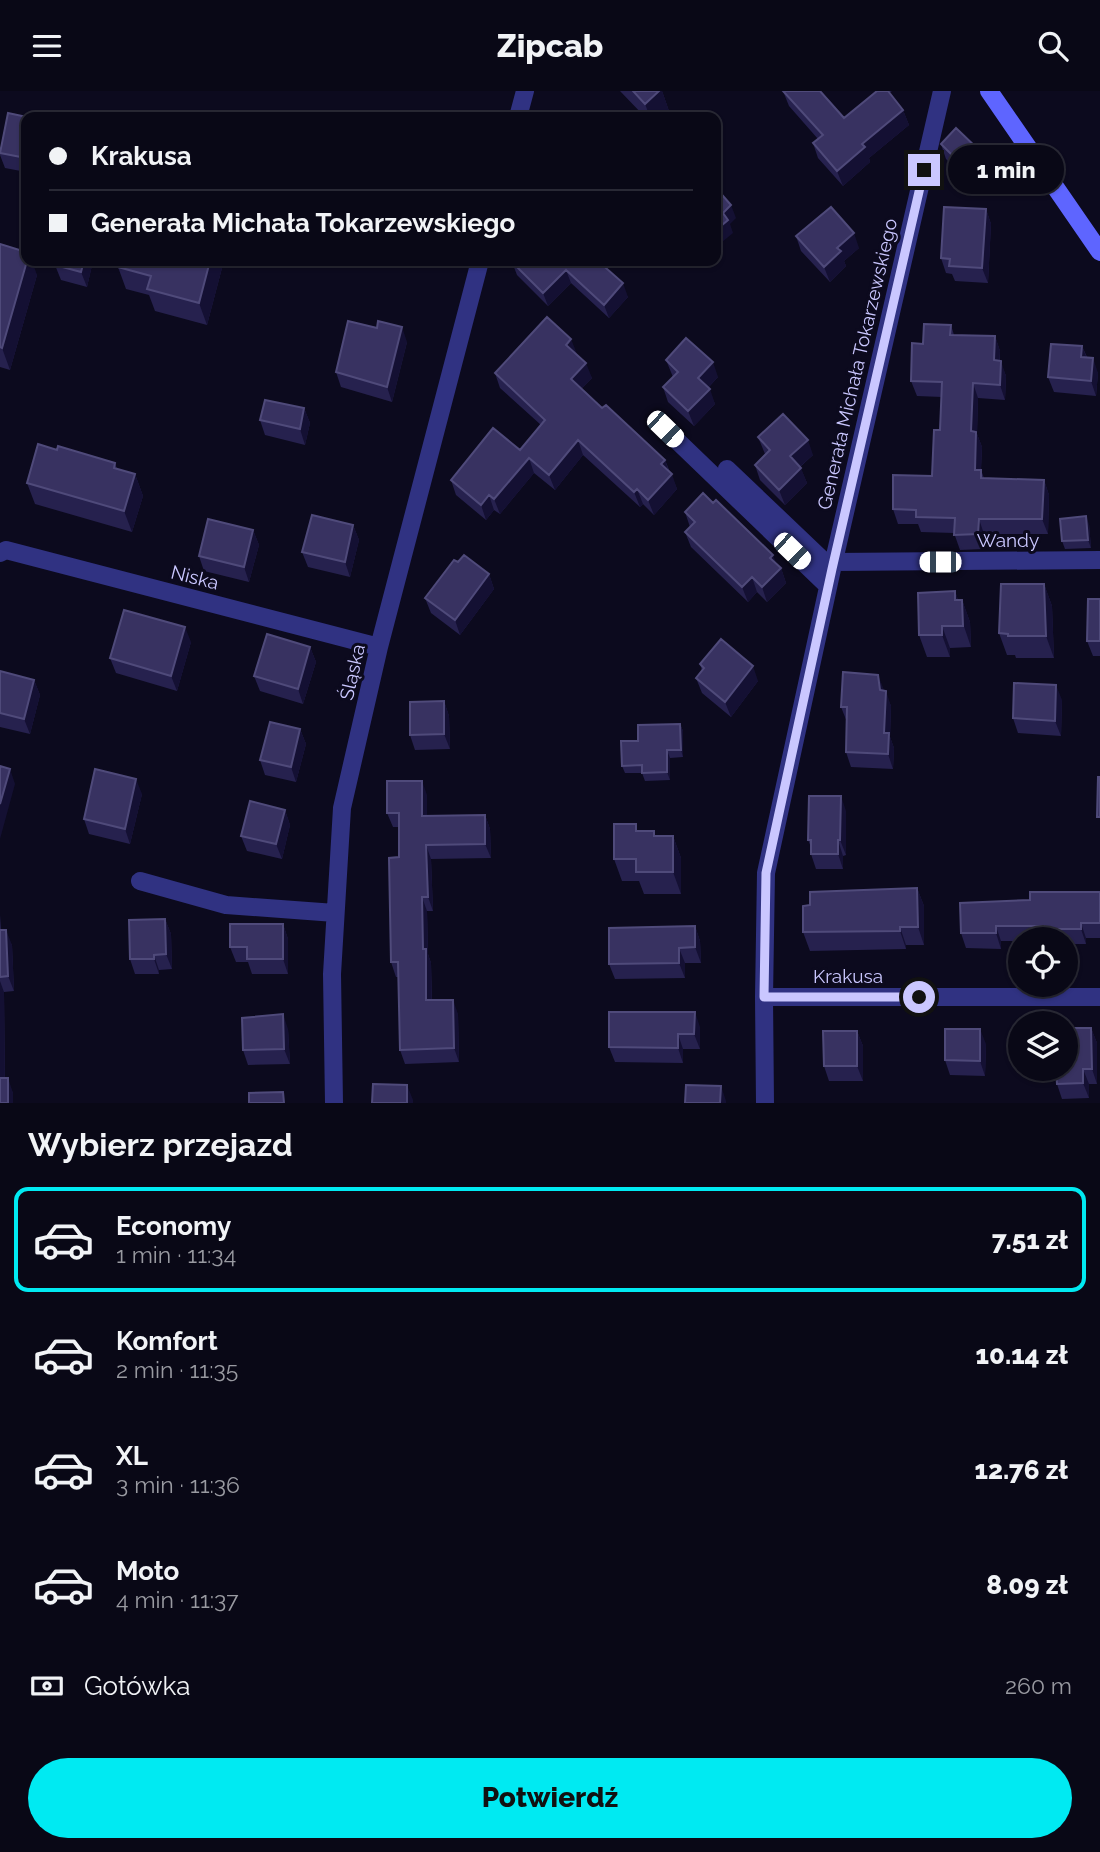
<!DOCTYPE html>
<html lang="pl">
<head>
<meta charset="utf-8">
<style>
  :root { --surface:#090816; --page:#12111f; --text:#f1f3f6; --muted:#999aa1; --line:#292935; --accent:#00eaf2 }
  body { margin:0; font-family:Raleway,sans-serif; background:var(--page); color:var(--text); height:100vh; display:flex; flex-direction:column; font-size:26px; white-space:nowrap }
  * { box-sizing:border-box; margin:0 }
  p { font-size:23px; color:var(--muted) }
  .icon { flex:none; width:38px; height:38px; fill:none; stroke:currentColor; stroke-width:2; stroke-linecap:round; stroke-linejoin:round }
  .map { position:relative; height:1012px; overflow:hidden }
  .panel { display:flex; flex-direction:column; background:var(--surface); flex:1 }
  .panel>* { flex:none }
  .top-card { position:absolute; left:21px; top:21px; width:700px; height:154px; border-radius:14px; box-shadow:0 2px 5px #0004,0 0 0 2px var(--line); display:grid; align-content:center; height:154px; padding:0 28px; background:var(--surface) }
  .tools { position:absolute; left:1008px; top:836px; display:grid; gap:14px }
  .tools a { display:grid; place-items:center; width:70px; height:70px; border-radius:50%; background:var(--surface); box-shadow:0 2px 5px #0004,0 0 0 2px var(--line); font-size:35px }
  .end { position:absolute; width:32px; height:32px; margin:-16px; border:9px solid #cac7ff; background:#111; box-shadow:0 0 0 4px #111 }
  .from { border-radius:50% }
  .bubble { position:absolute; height:49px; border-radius:24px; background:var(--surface); box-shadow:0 2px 5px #0004,0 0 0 2px var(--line); font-size:23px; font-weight:800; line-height:49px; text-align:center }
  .car { position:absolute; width:21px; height:42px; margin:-21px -10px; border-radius:9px; box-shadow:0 0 5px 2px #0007; background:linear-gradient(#fff 24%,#345 0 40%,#fff 0 76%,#345 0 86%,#fff 0) }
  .top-card b { display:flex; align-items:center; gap:24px; height:66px; font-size:26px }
  .top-card b+b { border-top:2px solid var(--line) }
  .top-card i { width:18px; height:18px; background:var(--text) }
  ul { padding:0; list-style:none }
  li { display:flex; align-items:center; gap:21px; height:105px; margin:0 14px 10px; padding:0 14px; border:4px solid transparent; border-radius:14px }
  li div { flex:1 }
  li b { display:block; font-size:26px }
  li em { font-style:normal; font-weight:800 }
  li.active { border-color:var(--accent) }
  li>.icon { width:63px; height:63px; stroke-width:1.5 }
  h2 { padding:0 28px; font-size:32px; line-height:84px }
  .pay { display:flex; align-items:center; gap:18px; height:77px; padding:0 28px; font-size:26px }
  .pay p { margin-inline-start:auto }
  .button { display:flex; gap:14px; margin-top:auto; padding:14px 28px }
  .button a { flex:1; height:80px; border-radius:42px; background:var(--accent); color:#111; font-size:28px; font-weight:800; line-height:80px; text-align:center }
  header { display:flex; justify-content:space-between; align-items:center; height:91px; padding:0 28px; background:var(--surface); font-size:32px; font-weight:800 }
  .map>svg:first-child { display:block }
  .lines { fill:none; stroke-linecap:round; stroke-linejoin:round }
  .minor { stroke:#303282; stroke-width:18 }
  .secondary { stroke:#5e65ff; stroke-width:18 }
  .wall { fill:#26214e }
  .shaded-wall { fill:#141033 }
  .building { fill:#383261; stroke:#4f4a7a; stroke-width:2 }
  .route { stroke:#cac7ff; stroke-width:9 }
  .labels { text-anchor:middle; stroke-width:6; stroke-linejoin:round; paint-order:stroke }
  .street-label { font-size:19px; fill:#cac7ff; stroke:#0c0a1e }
</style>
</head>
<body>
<header><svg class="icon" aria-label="menu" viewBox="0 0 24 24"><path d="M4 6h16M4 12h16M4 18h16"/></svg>Zipcab<svg class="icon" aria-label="search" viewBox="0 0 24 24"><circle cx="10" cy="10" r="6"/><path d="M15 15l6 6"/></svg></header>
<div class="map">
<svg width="1100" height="1012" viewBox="0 0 1100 1012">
  <rect width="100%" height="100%" fill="#0c0a1e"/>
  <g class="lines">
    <path class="minor" d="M518 26 525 0
      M665 338 828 495
      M727 378 832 478
      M0 462 6 459 379 556
      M833 471 1100 469
      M140 790 226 814 335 822
      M764 906H1100
      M334 1012 332 883 342 717 379 556 480 170
      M765 1012 764 906 766 782 832 478 942 0"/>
    <path class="secondary" d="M989 0 1100 161"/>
  </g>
  <path class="wall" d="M620 0H662L669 20 662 26H645Z
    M783 0 844 27 877 0H892L889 2 903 19 909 34 869 67 870 71 843 95 818 67 813 52 818 48 789 15Z
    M26 26V81L5 77 0 64V57Z
    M941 53 980 60 985 75 970 91 946 68Z
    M986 118 991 133 988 192 955 190 952 183 946 182 941 167Z
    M796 145 859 157 844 170 846 175 830 191 801 160Z
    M0 153 37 184 10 279 0 276Z
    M56 170H93L87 196 61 189 55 174Z
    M598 170 628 206 609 227 571 192 548 215 517 184 512 171Z
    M118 176 222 177 207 234 155 220 149 204 126 198Z
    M951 234 954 244 995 245 1000 260V270L1006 285 1005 309 978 307 977 343 982 356 981 379 984 387 1044 389 1049 404 1048 443H984L983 458 960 459 954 442 921 441 918 433H898L893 418 932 385 940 339 942 306 917 305 911 290 923 253Z
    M407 251 392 311 341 296 336 281Z
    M1082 255 1087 266 1098 282 1096 305 1054 301 1048 286Z
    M577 264 592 287 581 298 602 317 665 369 677 398 654 424 643 413 640 416 583 364 555 399 534 382 500 423 494 419 486 429 456 404 451 389 520 359 541 334 500 297 495 282Z
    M666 269 718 286 708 297 715 313 694 335 668 311 663 296 673 286Z
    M304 317 310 332 305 354 265 344 260 329Z
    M758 346 813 364 800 376 807 392 785 414 760 389 755 374 765 363Z
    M57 359 115 372 117 378 135 383 143 405 132 441 35 413 27 392Z
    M685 421 781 477 786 492 767 511 757 501 748 511 691 456 685 441 690 436Z
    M1089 433 1091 457 1065 458 1062 450Z
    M353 434 359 449 350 486 308 476 302 461Z
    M253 439 259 454 249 491 204 480 199 465Z
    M458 471 489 483 494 498 460 544 431 522 425 507Z
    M1044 493 1052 515 1054 567H1016L1015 564H1007L999 542Z
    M955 500 958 509H962L970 531 971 556 950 557V566H927L919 544Z
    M1100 508V565H1093L1087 550Z
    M191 551 177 600 116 582 110 567Z
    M310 556 316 571 303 613 260 600 254 585Z
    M700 573 758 590 731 626 702 602 696 587 702 580Z
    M0 580 34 589 40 604 30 643 0 636Z
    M884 600 891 615 890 646 894 657 893 678 851 676 846 661 847 631 841 616Z
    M1062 609 1061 645 1018 642 1013 627Z
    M444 610 449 625 450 658 415 659 410 644Z
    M680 633 683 640V666L670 667V689L645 690 642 682H625L622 675 638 650Z
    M300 638 306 653 296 691 265 684 260 669Z
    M142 703 130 753 89 743 84 728Z
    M427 704V725L485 724 490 738 491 767 431 768 433 820H427L428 863 431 872 432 909 458 923 459 971 405 973 400 959 398 886H396L391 871 399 766V736H393L387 722Z
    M285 719 290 734 282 768 247 760 241 745Z
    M846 720V764L843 765V778H816L811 763V756L808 749Z
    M639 740 655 745H673L681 767V803H644L639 790H622L614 768Z
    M917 797 924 815V854H906V858L810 860 803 841 810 814Z
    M1100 801V847H1086V853H1066V849H1020V850H1001V858L966 857 961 842 1030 809Z
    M0 824 1 839 12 854 14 900 4 901 5 987 13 1002 0 1012Z
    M165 828 171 843 172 878 159 879V883H135L130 868Z
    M283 833 288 848V883H252L248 871H236L230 856Z
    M695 835 700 850 701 872H685V887L615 888 609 873Z
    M700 936V958H683V972L615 971 609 956Z
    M1091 937 1097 952V993H1089V1007L1062 1008 1057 993Z
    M288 938 290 973 248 974 243 959Z
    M857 940 863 955V990H829L824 975Z
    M986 953 985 985 950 984 945 969Z"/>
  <path class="shaded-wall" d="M659 0H662L669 20 662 26H650L645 13Z
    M903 19 909 34 869 67 870 71 843 95 837 80 862 53Z
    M980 60 985 75 970 91 964 76Z
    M731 114 736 127 730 133 733 142 716 156V139L723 122Z
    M986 118 991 133 988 192 982 177Z
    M854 142 859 157 844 170 846 175 830 191 824 176 837 157Z
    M27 170H32L37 184 10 279 2 257Z
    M84 170H93L87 196 81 181Z
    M210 170H219L222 177 207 234 199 212Z
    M566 179 571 192 548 215 543 202Z
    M623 192 628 206 609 227 604 214Z
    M402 236 407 251 392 311 387 296Z
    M995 245 1000 260 999 284 994 269Z
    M571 248 577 263 566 254Z
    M1082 255 1088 270 1081 266Z
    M1093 267 1098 282 1096 305 1091 290Z
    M1001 270 1006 285 1005 309 1000 294Z
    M713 271 718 286 703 302 698 287Z
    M586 272 592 287 576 303 571 288Z
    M973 292 978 307 977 343 982 356 980 394 975 379 971 340Z
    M710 298 715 313 694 335 688 320Z
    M304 317 310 332 305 354 300 338Z
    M578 349 583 364 555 399 549 384Z
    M808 349 813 364 795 380 790 365Z
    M529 367 534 382 500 423 494 408Z
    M665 369 670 384 661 373Z
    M801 377 807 392 785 414 779 399Z
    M135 383 143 405 132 441 124 420Z
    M672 383 677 398 654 424 648 409Z
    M1044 389 1049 404 1048 443 1042 428Z
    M637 398 643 413 640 416 634 401Z
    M489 404 494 419 486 429 481 414Z
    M1086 425 1089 433 1091 457 1088 449Z
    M979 428 984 443 983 458 978 443Z
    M353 434 359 449 350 486 345 471Z
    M253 439 259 454 249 491 244 476Z
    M773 464 779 479 781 477 786 492 767 511 762 496 770 467Z
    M489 483 494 498 460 544 455 529Z
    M752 486 757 501 748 511 742 496Z
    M1044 493 1052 515 1054 567 1046 545Z
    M955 500 963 522 962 509 970 531 971 556 955 509Z
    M942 535 950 557V566L942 544Z
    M185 536 191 551 177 600 171 585Z
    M310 556 316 571 303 613 298 598Z
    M753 575 758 590 731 626 725 611Z
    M878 584 884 599 885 611 886 600 891 615 890 646 894 657 893 678 888 663 884 642Z
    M34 589 40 604 30 643 24 628Z
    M1056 594 1062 609 1061 645 1055 630Z
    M444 610 449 625 450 658 444 643Z
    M680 633 683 640V666L681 659Z
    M300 638 306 653 296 691 291 676Z
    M667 659 670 667V689L667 681Z
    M10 678 15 693 0 748V713Z
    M136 688 142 703 130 753 125 738Z
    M422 690 427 704V739L422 725Z
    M841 705 846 720V764L840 749Z
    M285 719 290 734 282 768 276 753Z
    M485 724 490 738 491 767 485 753Z
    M673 745 681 767V803L673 781Z
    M838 749 843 765V778L838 763Z
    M426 754 431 768 433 820 428 806Z
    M917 797 924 815V854L918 836Z
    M422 806 427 820 428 863 431 872 432 924 426 909 423 858Z
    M165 828 171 843 172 878 166 863Z
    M1081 832 1086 847V853L1081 838Z
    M283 833 288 848V883L283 868Z
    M695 835 700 850 701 872 695 856Z
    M996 835 1001 850V858L996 842Z
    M900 836 906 854V858L900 840Z
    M6 839 12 854 14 900 8 885Z
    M679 857 685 872V887L679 872Z
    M154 864 159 879V883L154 868Z
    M0 890 4 901 5 1002 0 989Z
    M453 909 458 923 459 971 454 957Z
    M695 921 700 936V958L694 943Z
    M283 923 288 938 290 973 284 958Z
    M1091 937 1097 952V993L1092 978Z
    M980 938 986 953 985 985 980 970Z
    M857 940 863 955V990L857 975Z
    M678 943 683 958V972L678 957Z
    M1083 978 1089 993V1007L1083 992Z
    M8 987 13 1002V1012H8Z
    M407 994 413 1009V1012H407Z
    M721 995 726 1010V1012H720Z"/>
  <path class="building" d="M633 0H659L645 13Z
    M783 0H820L844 27 877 0H888L903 19 862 53 865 56 837 80 813 52 823 44Z
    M8 22 27 26 26 67 0 62Z
    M956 37 980 60 964 76 941 53Z
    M716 97 731 114 723 122 728 129 716 139Z
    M831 116 854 142 837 157 841 160 824 176 796 145Z
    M944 116 986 118 982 177 949 175 950 168 941 167Z
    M0 153 26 161 27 170 2 257 0 256Z
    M56 170H84L81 181 55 174Z
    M120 170H210L199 212 147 198 151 185 118 176Z
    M513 170H598L623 192 604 214 566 179 543 202 512 171Z
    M547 226 571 248 566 254 586 272 571 288 602 317 606 314 665 369 661 373 672 383 648 409 637 398 634 401 578 349 549 384 529 367 494 408 489 404 481 414 451 389 493 337 520 359 545 329 495 282Z
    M348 230 377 237 378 230 402 236 387 296 336 281Z
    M924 233 951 234 950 244 995 245 994 269 1001 270 1000 294 973 292 971 340 976 341 975 379H981V387L1044 389 1042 428H979L978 443 954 444 955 427 916 426V419L893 418V384L932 385 934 339H940L942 291 911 290 912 252 923 253Z
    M686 247 713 271 698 287 710 298 688 320 663 296 678 281 666 269Z
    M1051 253 1082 255 1081 266 1093 267 1091 290 1048 286Z
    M265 309 304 317 300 338 260 329Z
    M783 323 808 349 790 365 801 377 779 399 755 374 770 359 758 346Z
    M38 353 57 359 58 355 115 372 114 377 135 383 124 420 27 392Z
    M703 402 713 412 716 409 773 464 770 467 781 477 762 496 752 486 742 496 685 441 695 431 685 421Z
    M312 424 353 434 345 471 302 461Z
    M1086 425 1088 449 1062 450 1060 428Z
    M208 428 253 439 244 476 199 465Z
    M464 464 489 483 455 529 425 507 454 469 458 471Z
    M1001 493H1044L1046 545H1008V543L999 542Z
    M955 500V509H962L963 535H942V544H919L918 502Z
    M1088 508H1100V550H1087Z
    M124 519 185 536 171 585 110 567Z
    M267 543 310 556 298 598 254 585Z
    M721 548 753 575 725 611 696 587 704 577 700 573Z
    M0 580 34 589 24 628 0 622Z
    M843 581 878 584 880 599 886 600 884 642H889L888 663 846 661 847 616H841Z
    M1014 592 1056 594 1055 630 1013 627Z
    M444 610V643L410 644V611Z
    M270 631 300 638 291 676 260 669Z
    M680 633 681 659H667V681L642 682V674L622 675 621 650H638V634Z
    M0 675 10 678 0 713Z
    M95 678 136 688 125 738 84 728Z
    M1098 686H1100V726H1097Z
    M387 690H422V725L485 724V753L426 754 428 806H422L423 858H426V909H453L454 957 400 959 398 871H391L389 767 399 766V722H387Z
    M809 705H841L840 749H838V763H811V749H808Z
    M250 710 285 719 276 753 241 745Z
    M614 733H636V740H654V745H673V781H636V768H614Z
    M917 797 918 836H900V840L803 841V815L810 814V801Z
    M1030 801H1100V832H1081V838H1044V835H996V842H961L960 812 1030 809Z
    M165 828 166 863 154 864V868H130L129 829Z
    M230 833H283V868H247V856H230Z
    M695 835V856L679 857V872L609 873V837Z
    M0 839H6L8 885 0 886Z
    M609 921H695L694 943H678V957L609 956Z
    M283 923 284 958 243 959 242 927Z
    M1066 937H1091L1092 978H1083V992L1057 993 1056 978H1066Z
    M945 938H980V970L945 969Z
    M823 940H857V975H824Z
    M0 987H8V1012H0Z
    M373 993 407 994V1012H372Z
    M686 994 721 995 720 1012H685Z
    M283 1001 284 1012H249V1002Z"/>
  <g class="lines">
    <path class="route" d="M919 906H764L766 782 832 478 924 79"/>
  </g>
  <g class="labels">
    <g class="street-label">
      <text transform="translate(857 273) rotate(-77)" y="7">Generała Michała Tokarzewskiego</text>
      <text x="1008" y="456">Wandy</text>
      <text transform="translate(195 486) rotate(14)" y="7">Niska</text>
      <text transform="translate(352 581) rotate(-77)" y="7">Śląska</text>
      <text x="848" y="892">Krakusa</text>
    </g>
  </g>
</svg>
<div class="tools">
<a><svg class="icon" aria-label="locate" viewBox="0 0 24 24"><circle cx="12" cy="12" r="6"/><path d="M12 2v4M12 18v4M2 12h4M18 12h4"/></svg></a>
<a><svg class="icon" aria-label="layers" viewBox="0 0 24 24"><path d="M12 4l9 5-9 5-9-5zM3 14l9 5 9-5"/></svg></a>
</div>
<i class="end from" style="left:919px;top:906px"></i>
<i class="end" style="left:924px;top:79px"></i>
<div class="bubble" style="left:948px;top:54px;width:116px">1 min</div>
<i class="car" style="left:665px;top:338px;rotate:134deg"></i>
<i class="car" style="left:792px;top:460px;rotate:134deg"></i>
<i class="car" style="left:940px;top:471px;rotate:270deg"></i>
<div class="top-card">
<b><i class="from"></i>Krakusa</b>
<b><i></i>Generała Michała Tokarzewskiego</b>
</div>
</div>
<section class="panel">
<h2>Wybierz przejazd</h2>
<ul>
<li class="active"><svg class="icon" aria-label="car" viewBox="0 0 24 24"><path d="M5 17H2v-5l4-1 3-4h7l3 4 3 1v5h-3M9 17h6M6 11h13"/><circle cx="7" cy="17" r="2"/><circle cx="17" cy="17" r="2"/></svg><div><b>Economy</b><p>1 min · 11:34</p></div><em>7.51 zł</em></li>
<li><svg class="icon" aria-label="car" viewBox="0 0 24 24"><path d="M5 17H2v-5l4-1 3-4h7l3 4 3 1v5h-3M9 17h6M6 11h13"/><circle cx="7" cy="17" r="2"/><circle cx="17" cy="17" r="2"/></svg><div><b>Komfort</b><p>2 min · 11:35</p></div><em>10.14 zł</em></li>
<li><svg class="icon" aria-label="car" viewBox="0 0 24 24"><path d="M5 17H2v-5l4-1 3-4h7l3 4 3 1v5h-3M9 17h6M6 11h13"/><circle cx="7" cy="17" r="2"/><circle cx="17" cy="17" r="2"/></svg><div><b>XL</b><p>3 min · 11:36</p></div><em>12.76 zł</em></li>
<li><svg class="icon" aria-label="car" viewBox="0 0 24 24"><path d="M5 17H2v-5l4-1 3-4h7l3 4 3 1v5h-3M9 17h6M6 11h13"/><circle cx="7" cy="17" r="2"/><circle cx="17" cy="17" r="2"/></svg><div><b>Moto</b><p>4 min · 11:37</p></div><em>8.09 zł</em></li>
</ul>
<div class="pay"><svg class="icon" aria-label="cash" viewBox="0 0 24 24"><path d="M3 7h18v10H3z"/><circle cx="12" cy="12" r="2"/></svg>Gotówka<p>260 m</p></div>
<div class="button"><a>Potwierdź</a></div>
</section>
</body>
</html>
